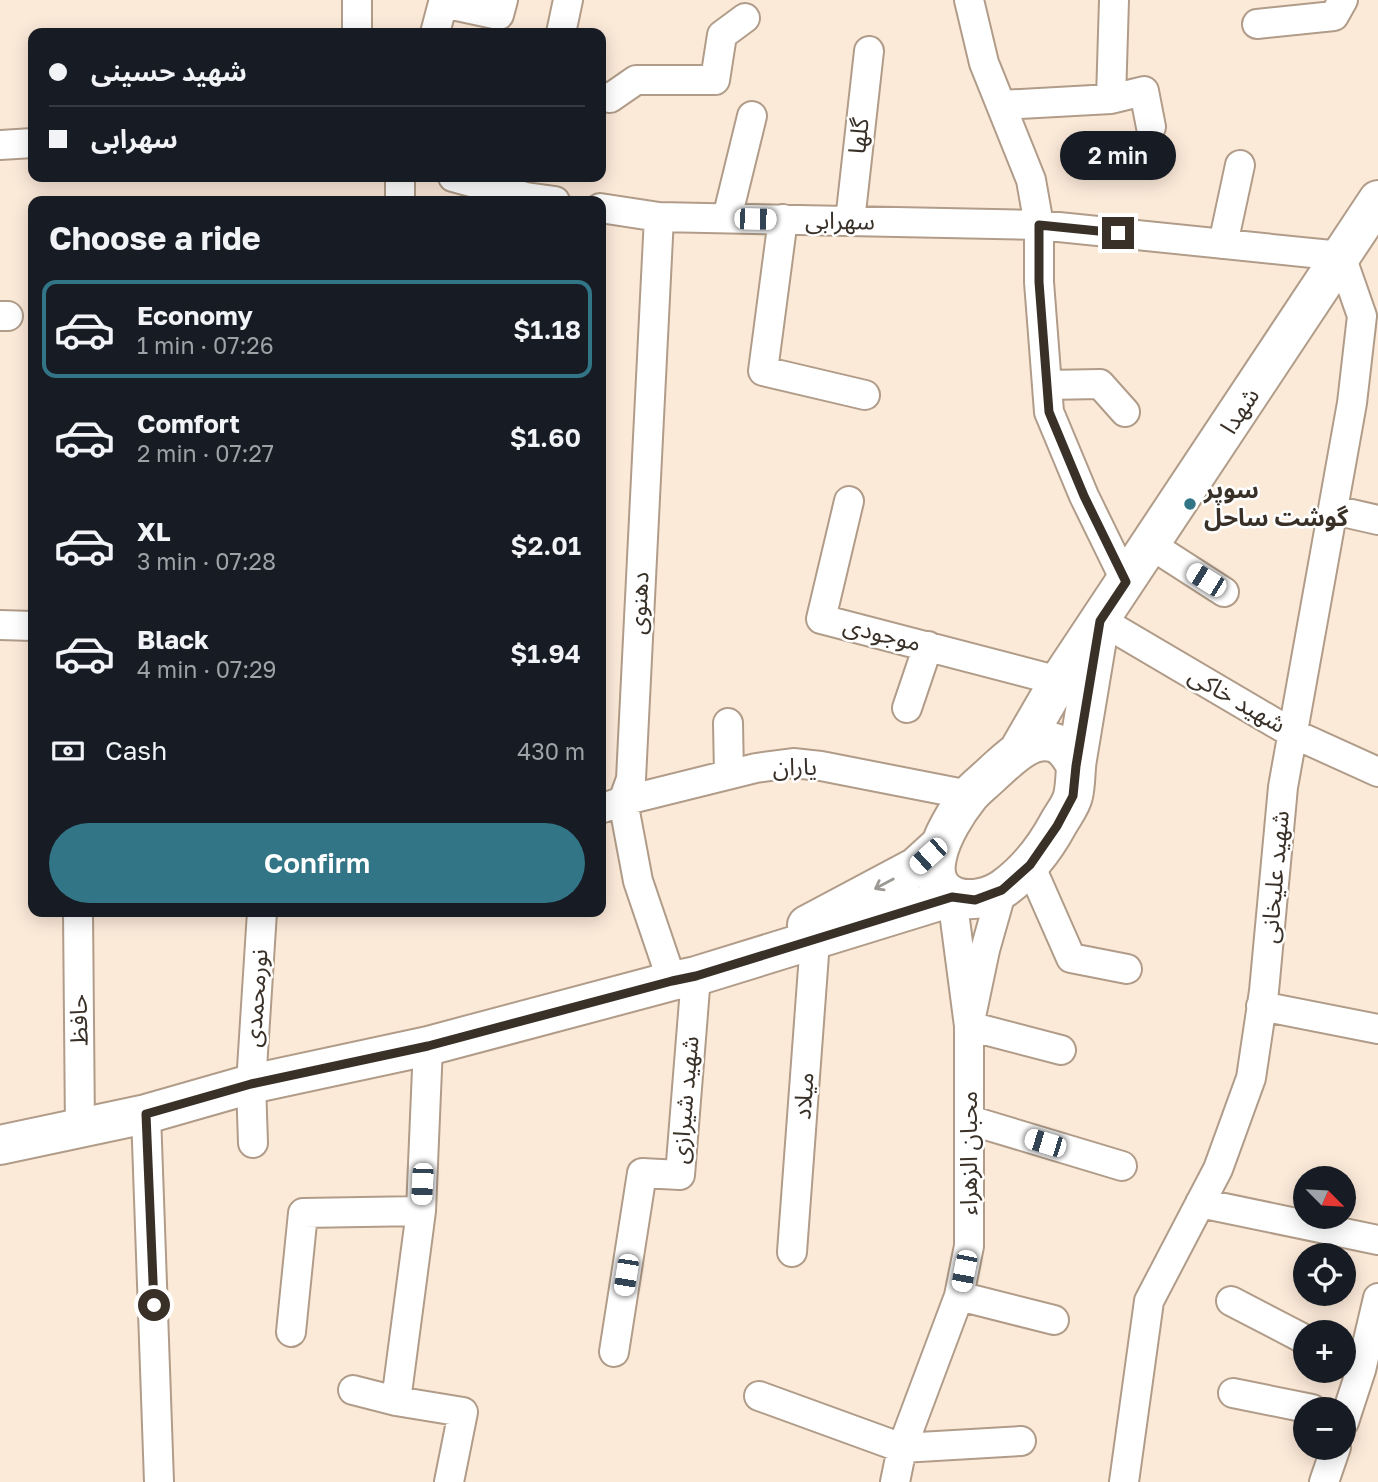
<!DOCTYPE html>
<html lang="en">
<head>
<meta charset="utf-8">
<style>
  :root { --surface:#171b24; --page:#242831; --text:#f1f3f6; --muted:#9ea1a6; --line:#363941; --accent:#327586 }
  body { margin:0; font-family:"Golos Text","Noto Sans Arabic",sans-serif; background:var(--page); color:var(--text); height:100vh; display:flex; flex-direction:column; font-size:26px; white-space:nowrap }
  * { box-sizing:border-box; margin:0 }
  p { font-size:23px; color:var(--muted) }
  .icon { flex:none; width:38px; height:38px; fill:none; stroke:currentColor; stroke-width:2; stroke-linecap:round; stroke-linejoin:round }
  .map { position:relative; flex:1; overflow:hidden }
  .sheet { position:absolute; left:28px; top:196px; width:578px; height:721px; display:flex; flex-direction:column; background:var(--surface); border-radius:14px; box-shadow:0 4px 18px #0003 }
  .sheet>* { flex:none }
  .top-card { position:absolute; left:28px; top:28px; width:578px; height:154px; border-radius:14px; box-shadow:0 4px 18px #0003; display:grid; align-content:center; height:154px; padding:0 21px; background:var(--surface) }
  .needle { width:46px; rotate:114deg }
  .fabs { position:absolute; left:1293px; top:1166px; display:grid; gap:14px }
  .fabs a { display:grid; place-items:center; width:63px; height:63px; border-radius:50%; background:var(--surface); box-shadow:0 4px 18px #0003; font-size:35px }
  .end { position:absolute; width:32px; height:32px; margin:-16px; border:9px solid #393028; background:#fff; box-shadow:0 0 0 4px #fff }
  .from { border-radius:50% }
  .bubble { position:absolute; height:49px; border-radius:24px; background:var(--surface); box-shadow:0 4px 18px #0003; font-size:23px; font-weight:600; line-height:49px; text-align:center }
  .car { position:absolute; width:21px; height:42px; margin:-21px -10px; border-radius:9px; box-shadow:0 0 5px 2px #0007; background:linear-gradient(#fff 24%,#345 0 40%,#fff 0 76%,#345 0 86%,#fff 0) }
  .top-card b { display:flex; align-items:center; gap:24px; height:66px; font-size:26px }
  .top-card b+b { border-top:2px solid var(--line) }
  .top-card i { width:18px; height:18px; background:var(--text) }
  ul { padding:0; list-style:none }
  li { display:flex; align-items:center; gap:21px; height:98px; margin:0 14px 10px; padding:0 7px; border:4px solid transparent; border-radius:14px }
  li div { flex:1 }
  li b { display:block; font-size:26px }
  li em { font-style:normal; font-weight:600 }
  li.active { border-color:var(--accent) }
  li>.icon { width:63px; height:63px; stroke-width:1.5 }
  h2 { padding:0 21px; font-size:32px; line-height:84px }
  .pay { display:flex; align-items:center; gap:18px; height:77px; padding:0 21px; font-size:26px }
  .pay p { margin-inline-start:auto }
  .button { display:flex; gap:14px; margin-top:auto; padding:14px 21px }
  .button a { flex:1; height:80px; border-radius:42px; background:var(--accent); color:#fff; font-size:28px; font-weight:600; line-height:80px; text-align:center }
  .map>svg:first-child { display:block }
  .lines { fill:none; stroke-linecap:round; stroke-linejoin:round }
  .street-casing { stroke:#b09c88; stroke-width:32 }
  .secondary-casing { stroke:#b09c88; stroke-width:42 }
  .street { stroke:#fff; stroke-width:28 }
  .secondary { stroke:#fff; stroke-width:38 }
  .oneway { stroke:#9c9894 }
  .route { stroke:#393028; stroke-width:9 }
  .poi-dot { fill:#327586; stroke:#fff; stroke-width:2.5 }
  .labels { text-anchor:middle; stroke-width:5; stroke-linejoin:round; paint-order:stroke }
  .street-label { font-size:24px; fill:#393028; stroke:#fff }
  .poi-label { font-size:24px; font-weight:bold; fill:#393028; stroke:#fff; text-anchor:start }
</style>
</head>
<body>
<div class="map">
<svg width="1378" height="1482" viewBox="0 0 1378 1482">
  <rect width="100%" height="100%" fill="#fcead9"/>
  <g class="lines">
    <defs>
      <path id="street" d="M969 0 984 63 1031 180 1039 225V282L1049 412 1084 496 1126 582
        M1257 24 1334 16 1343 0
        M357 33V0
        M435 33 443 3 499 15 503 0
        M561 33 568 0
        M600 96 610 98 636 80H715L722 35 745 18
        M1111 99 1144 91 1151 127
        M1001 105 1111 99 1114 0
        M0 145 33 143
        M453 177 526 197 555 201
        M400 201V177
        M600 208 659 217 1039 225 1341 256 1362 316 1352 403 1283 787 1264 991 1251 1078 1218 1169 1149 1301 1124 1482
        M659 217 631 779 623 801 638 881 672 981
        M727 218 752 116
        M783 219 763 371 865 395
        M850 221 869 51
        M1223 244 1240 165
        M0 316H8
        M1047 385 1100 384 1125 412
        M849 501 821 619 1059 681
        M1334 510 1378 520
        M1151 545 1224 592
        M1100 620 1292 733 1378 772
        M0 625 33 626
        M907 708 928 646
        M728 723 729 774
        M600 809 623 801 756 768 793 763 821 766 969 795
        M1030 865 1071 958 1127 969
        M1002 890 985 950 969 1026 1061 1050
        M78 912 80 1129
        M1261 1006 1378 1029
        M146 1114 159 1482
        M969 1120 1122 1166
        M253 1143 251 1084 262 912
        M1200 1203 1378 1240
        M792 1252 815 941
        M959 1296 1054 1320
        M1231 1301 1306 1340
        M291 1332 303 1213 421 1211
        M614 1352 642 1173 680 1175 696 976
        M353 1390 396 1401 463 1412 449 1482
        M1233 1393 1312 1409
        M759 1396 902 1448 1021 1441
        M396 1401 421 1211 428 1046
        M1344 1422 1361 1370 1378 1298
        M895 1482 902 1448 959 1296 969 1246V1026L952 897
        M1324 1482 1336 1447"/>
      <path id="secondary" d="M1019 750 1059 681 1378 200
        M1076 766C1071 757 1066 747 1055 743 1031 734 1008 760 992 774 985 781 975 788 969 796 956 812 941 837 937 857 927 901 974 909 1004 888 1026 872 1045 848 1058 824 1063 815 1071 805 1073 796 1076 784 1075 770 1077 759 1084 717 1091 675 1098 633
        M807 925 916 867 939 846
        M0 1145 146 1114 251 1084 428 1046 672 981 696 976 952 897"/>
    </defs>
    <use href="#street" class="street-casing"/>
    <use href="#secondary" class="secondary-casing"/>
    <use href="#street" class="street"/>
    <use href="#secondary" class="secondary"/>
  </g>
  <defs><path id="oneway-shaft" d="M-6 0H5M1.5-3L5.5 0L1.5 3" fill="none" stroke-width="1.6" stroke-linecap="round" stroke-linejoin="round" transform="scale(1.75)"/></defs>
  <use class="oneway" href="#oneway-shaft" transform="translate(884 884) rotate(152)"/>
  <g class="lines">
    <path class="route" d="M154 1305 146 1114 251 1084 428 1046 672 981 696 976 952 897 975 900 1002 890 1030 865 1057 826 1073 796 1076 766 1100 621 1126 582 1084 496 1049 412 1039 282V225L1118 233"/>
  </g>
  <circle class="poi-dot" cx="1190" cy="504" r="7"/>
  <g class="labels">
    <g class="street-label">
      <text transform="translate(859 136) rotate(-84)" y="8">گلها</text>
      <text transform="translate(840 221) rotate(1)" y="8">سهرابی</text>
      <text transform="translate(1240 411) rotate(-57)" y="8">شهدا</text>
      <text transform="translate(639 603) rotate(-87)" y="8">دهنوی</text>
      <text transform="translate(882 634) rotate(14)" y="8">موجودی</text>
      <text transform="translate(1237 700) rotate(30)" y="8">شهید خاکی</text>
      <text x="795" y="775">یاران</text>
      <text transform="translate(1275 877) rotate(-85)" y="8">شهید علیخانی</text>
      <text transform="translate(256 998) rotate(-86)" y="8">نورمحمدی</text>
      <text transform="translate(79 1020) rotate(-91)" y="8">حافظ</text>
      <text transform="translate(804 1096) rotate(-86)" y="8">میلاد</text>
      <text transform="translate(685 1100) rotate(-85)" y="8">شهید شیرازی</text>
      <text transform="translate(969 1153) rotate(-90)" y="8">محبان الزهراء</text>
    </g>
    <g class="poi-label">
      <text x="1204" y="498">سوپر<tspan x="1204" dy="28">گوشت ساحل</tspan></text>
    </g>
  </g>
</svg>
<div class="fabs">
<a><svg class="needle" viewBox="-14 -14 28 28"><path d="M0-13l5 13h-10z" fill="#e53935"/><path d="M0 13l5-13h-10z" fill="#9ea1a6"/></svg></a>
<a><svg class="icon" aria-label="locate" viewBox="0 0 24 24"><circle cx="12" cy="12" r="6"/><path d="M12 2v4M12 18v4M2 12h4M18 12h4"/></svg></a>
<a>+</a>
<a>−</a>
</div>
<i class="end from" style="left:154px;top:1305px"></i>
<i class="end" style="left:1118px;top:233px"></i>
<div class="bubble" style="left:1060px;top:131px;width:116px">2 min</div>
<i class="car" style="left:755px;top:219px;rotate:91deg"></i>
<i class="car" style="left:1206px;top:580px;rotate:302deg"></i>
<i class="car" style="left:928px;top:856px;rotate:228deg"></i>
<i class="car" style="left:1045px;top:1143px;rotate:287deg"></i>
<i class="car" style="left:422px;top:1184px;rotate:183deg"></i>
<i class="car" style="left:964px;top:1271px;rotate:191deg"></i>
<i class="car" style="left:626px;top:1275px;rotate:189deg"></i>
<div class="top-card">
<b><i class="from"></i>شهید حسینی</b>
<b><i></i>سهرابی</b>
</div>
<section class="sheet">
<h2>Choose a ride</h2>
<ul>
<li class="active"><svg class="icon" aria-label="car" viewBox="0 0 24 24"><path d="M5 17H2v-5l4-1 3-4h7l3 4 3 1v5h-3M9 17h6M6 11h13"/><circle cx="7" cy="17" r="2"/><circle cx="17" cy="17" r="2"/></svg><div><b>Economy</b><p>1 min · 07:26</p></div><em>$1.18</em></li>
<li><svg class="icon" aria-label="car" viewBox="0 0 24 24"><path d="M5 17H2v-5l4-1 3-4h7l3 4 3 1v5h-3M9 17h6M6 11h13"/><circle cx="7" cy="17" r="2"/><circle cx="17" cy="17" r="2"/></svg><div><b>Comfort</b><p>2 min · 07:27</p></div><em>$1.60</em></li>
<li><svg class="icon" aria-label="car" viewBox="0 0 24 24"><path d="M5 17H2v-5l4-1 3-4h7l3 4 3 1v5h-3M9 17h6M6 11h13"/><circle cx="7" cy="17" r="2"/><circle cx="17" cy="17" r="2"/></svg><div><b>XL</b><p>3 min · 07:28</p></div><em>$2.01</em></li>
<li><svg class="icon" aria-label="car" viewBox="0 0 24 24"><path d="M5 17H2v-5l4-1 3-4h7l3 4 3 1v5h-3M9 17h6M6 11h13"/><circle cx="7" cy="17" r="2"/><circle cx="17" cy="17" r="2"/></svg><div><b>Black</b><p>4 min · 07:29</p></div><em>$1.94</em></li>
</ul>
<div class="pay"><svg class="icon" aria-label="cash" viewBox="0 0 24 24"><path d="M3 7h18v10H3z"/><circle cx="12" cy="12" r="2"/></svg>Cash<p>430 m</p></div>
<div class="button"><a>Confirm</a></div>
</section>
</div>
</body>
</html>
